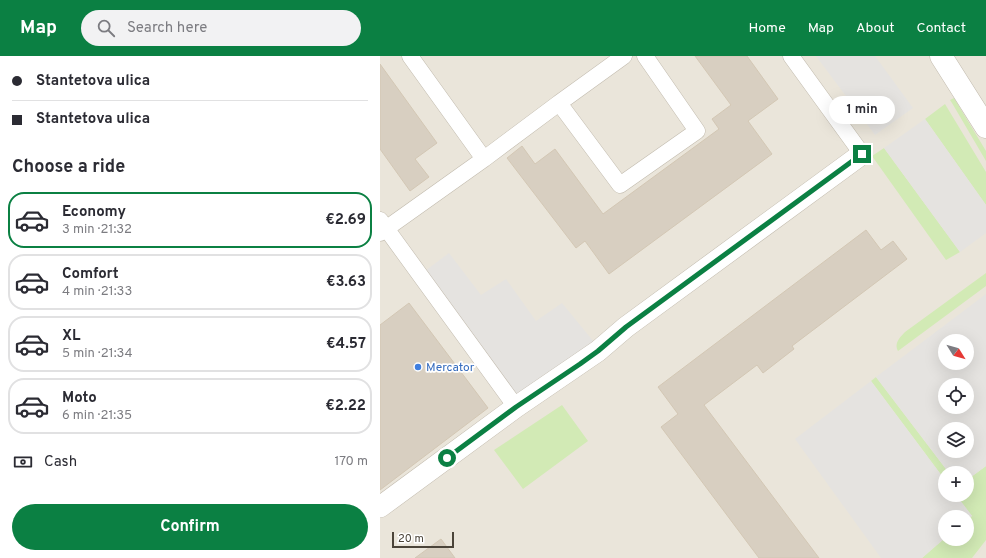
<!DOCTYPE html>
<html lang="en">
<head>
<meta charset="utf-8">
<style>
  :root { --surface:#fff; --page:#f2f2f3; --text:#2b2b33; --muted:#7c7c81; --line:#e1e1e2; --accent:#0b8043 }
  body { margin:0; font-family:Overpass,sans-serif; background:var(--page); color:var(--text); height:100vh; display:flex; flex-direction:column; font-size:15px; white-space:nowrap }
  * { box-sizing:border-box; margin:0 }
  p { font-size:13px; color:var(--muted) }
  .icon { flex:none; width:22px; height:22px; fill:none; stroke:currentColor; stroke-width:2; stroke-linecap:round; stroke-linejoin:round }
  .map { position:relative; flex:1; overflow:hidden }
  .panel { display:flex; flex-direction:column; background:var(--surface); width:380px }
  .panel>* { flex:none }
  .banner { display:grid; align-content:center; height:88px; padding:0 12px; background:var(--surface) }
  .needle { width:26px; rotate:127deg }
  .fabs { position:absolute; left:558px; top:278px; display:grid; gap:8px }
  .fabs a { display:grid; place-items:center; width:36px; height:36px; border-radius:50%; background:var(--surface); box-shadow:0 4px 16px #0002; font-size:20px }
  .scale { position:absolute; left:12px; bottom:10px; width:62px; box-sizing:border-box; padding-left:4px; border:2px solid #4b4439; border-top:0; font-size:11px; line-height:14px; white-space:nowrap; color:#4b4439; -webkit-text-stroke:3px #fff; paint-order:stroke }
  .end { position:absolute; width:18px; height:18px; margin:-9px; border:5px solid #0b8043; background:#fff; box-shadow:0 0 0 2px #fff }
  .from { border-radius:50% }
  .bubble { position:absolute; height:28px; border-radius:14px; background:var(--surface); box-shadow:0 4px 16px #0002; font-size:13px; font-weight:700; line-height:28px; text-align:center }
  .banner b { display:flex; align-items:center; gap:14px; height:38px; font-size:15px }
  .banner b+b { border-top:1px solid var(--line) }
  .banner i { width:10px; height:10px; background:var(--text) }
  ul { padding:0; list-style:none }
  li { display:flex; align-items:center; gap:12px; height:56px; margin:0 8px 6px; padding:0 4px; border:2px solid var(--line); border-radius:16px }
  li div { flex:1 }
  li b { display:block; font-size:15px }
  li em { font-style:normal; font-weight:700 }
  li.active { border-color:var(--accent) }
  li>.icon { width:36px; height:36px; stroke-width:1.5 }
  h2 { padding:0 12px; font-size:18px; line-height:48px }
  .pay { display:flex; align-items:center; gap:10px; height:44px; padding:0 12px; font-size:15px }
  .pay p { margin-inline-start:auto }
  .button { display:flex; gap:8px; margin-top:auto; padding:8px 12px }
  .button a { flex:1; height:46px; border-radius:24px; background:var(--accent); color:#fff; font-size:16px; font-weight:700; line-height:46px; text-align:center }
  header { display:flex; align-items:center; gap:24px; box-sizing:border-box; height:56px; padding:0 20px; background:var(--accent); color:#fff }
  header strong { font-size:19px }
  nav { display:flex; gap:22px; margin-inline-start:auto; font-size:14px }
  .search { width:280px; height:36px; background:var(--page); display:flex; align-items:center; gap:10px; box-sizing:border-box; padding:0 14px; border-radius:22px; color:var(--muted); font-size:15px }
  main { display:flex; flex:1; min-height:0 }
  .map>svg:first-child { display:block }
  .residential { fill:#eae5da; fill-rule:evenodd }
  .green { fill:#d2eab5 }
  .parking { fill:#e5e3e0; fill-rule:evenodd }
  .building { fill:#d8cfc1; stroke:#d3c7b4 }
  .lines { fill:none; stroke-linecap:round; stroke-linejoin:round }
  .pedestrian-casing { stroke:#c2bbae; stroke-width:17 }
  .minor-casing { stroke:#c2bbae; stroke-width:22 }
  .tertiary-casing { stroke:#c2bbae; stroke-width:23 }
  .pedestrian { stroke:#fff; stroke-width:16 }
  .minor { stroke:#fff; stroke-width:21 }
  .tertiary { stroke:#fff; stroke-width:22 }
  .route { stroke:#0b8043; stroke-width:5 }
  .shop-dot { fill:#3f7fe0; stroke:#fff; stroke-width:1.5 }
  .labels { text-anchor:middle; stroke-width:3.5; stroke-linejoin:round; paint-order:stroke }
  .shop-label { font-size:12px; fill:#366cbe; stroke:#fff; text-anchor:start }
</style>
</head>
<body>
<header>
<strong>Map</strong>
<div class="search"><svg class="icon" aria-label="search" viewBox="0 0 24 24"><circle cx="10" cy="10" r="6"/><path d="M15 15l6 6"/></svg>Search here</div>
<nav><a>Home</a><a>Map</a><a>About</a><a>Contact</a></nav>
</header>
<main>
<section class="panel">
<div class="banner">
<b><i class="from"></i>Stantetova ulica</b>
<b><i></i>Stantetova ulica</b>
</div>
<h2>Choose a ride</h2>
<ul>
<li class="active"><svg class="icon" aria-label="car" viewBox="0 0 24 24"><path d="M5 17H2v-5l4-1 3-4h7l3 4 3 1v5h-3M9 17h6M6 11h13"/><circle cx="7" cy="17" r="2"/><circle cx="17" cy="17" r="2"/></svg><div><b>Economy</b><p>3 min · 21:32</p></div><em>€2.69</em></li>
<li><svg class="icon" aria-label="car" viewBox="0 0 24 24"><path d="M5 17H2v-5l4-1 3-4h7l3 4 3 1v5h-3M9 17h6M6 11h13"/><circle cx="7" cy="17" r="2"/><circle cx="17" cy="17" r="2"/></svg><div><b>Comfort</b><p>4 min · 21:33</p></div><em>€3.63</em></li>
<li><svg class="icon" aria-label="car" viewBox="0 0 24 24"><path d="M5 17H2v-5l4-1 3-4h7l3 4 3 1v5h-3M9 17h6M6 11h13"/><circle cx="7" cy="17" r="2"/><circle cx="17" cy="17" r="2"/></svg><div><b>XL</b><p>5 min · 21:34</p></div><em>€4.57</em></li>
<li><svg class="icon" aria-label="car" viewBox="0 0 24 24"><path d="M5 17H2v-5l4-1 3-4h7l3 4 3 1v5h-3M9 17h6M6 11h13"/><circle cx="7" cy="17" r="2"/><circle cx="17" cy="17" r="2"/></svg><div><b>Moto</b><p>6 min · 21:35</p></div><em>€2.22</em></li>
</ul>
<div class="pay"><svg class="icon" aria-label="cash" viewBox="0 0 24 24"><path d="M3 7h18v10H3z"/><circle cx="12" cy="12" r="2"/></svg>Cash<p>170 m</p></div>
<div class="button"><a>Confirm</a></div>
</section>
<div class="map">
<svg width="606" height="502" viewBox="0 0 606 502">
  <rect width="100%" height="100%" fill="#f6f3ec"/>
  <path class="residential" d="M0 0H606V502H0ZM565 285H587V307H565ZM565 329H587V351H565ZM565 373H587V395H565ZM565 417H587V439H565ZM565 461H587V483H565Z"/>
  <path class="green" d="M574 42 606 95V105L572 47 570 44Z
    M565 48 606 116V149L545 63Z
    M504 92 580 196 566 204 492 100Z
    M606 217V230L518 295C514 288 519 282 525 276Z
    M496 321 569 417H565V424L491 325Z
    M182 349 208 385 143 433 114 394Z
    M606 410V484L592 502H542L565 482 587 483V464L592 460 576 439H587V424Z"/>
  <path class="parking" d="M436 0H495L533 52 495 79Z
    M545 63 606 149V177L580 196 504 92Z
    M69 197 101 239 126 223 156 265 182 247 214 286 131 342 41 218Z
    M606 238V410L587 424V417H569L496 321ZM565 285H587V307H565ZM565 329H587V351H565ZM565 373H587V395H565Z
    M491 325 565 424V439H576L592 460 587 464V461H565V482L542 502H501L415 383Z"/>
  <path class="building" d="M315 0H367L398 43 368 65 392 98 229 218 205 185 196 192 127 102 142 90 155 108 175 93 223 158 339 73 332 63 351 49Z
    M0 8 57 87 35 103 49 121 30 135 0 93Z
    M486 174 501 194 513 185 527 203 412 290 414 293 383 317 377 309 324 349 439 502H379L281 371 298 358 278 331Z
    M29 247 108 352 0 434V269Z
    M61 483 75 502H35Z"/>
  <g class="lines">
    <defs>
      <path id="pedestrian" d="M30 0 104 103
        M411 0 482 98
        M179 47 244 0
        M0 164 136 351
        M0 177 104 103 179 47 240 129 317 75 265 0"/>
      <path id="minor" d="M0 451 136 351 218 295 246 271 482 98"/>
      <path id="tertiary" d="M561 0 606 71"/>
    </defs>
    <use href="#pedestrian" class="pedestrian-casing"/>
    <use href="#minor" class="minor-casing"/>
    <use href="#tertiary" class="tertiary-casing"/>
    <use href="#pedestrian" class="pedestrian"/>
    <use href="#minor" class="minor"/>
    <use href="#tertiary" class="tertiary"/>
  </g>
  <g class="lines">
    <path class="route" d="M67 402 136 351 200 308 218 295 246 271 482 98"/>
  </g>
  <circle class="shop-dot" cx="38" cy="311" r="4"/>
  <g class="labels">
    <g class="shop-label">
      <text x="46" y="315">Mercator</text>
    </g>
  </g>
</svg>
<div class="fabs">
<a><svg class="needle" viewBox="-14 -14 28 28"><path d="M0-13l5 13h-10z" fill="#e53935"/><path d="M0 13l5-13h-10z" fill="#7c7c81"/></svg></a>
<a><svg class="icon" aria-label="locate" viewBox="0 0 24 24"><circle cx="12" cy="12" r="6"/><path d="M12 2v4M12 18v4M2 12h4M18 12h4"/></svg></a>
<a><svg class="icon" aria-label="layers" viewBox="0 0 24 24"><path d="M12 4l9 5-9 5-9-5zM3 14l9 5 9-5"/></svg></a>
<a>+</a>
<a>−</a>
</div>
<div class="scale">20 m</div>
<i class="end from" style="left:67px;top:402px"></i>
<i class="end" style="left:482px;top:98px"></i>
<div class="bubble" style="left:449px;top:40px;width:66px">1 min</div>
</div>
</main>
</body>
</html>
